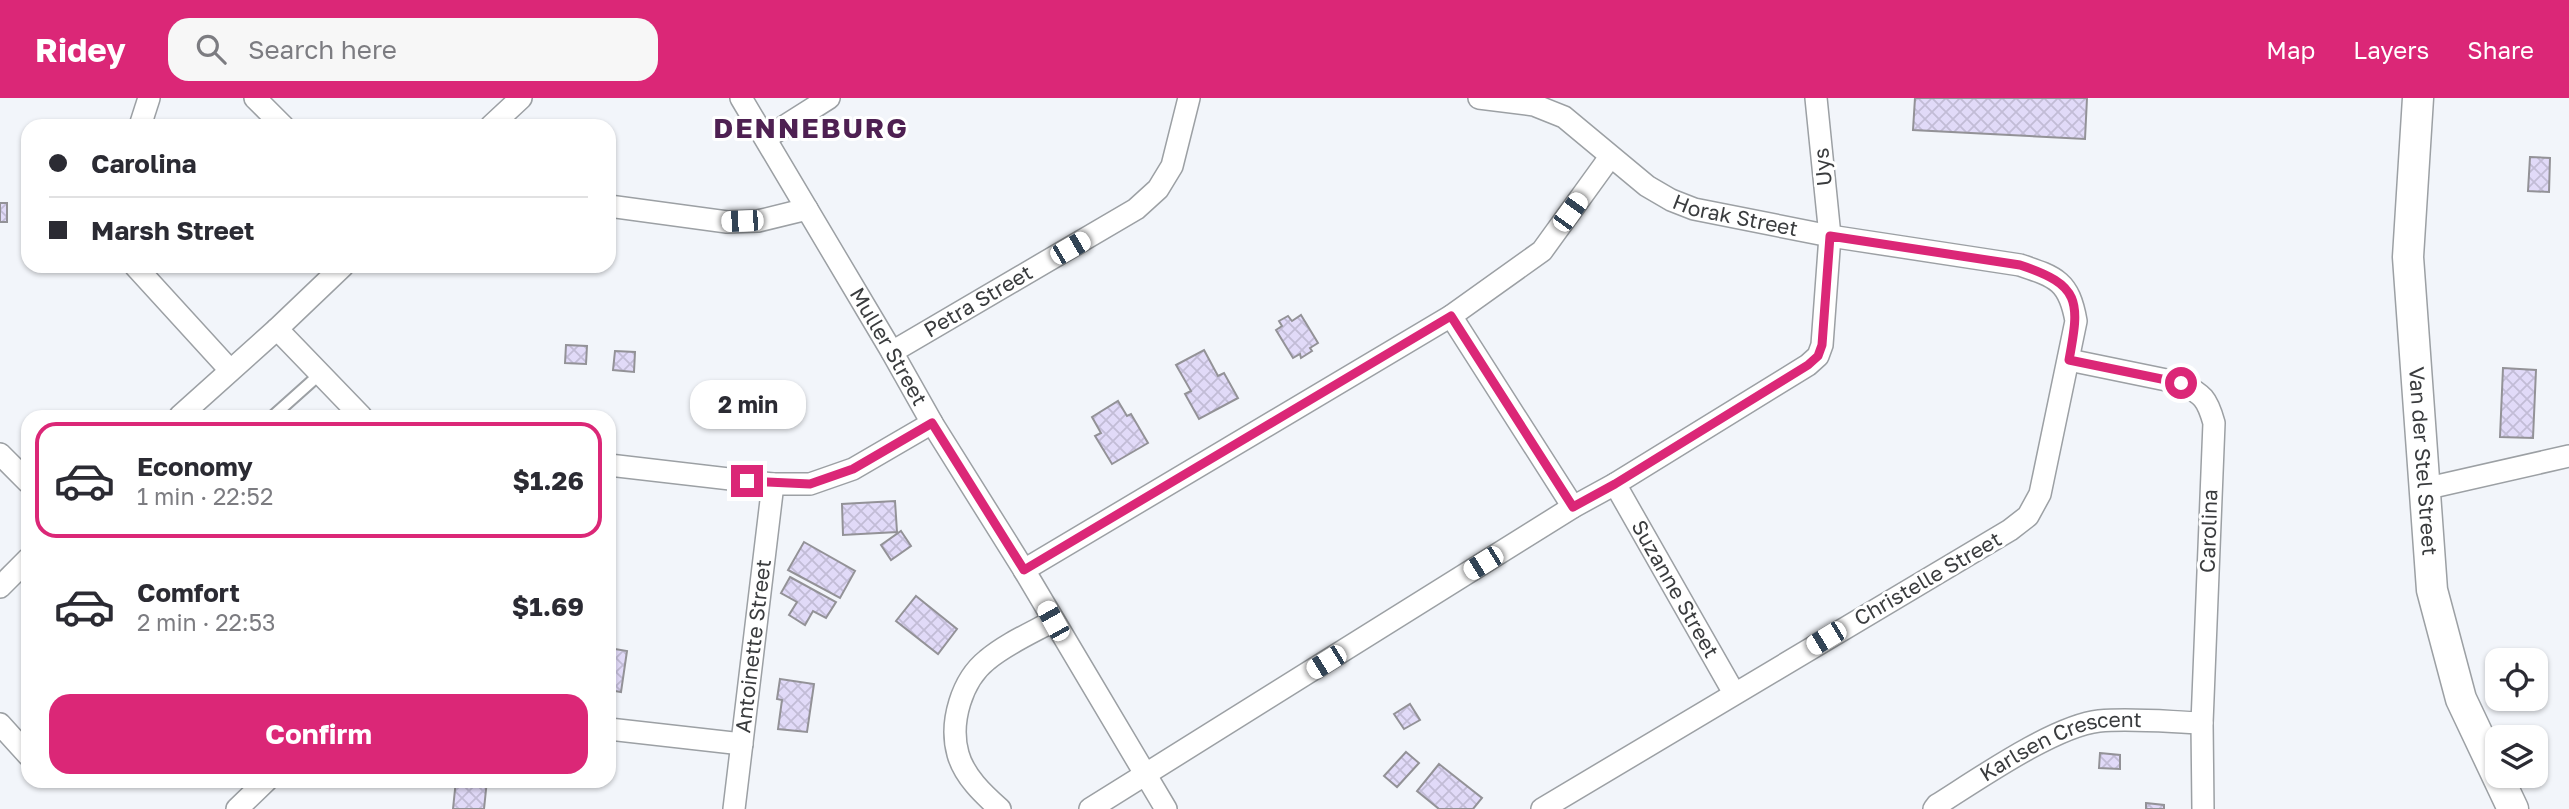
<!DOCTYPE html>
<html lang="en">
<head>
<meta charset="utf-8">
<style>
  :root { --surface:#fff; --page:#f7f7f7; --text:#2b2b33; --muted:#7c7c81; --line:#e1e1e2; --accent:#db2777 }
  body { margin:0; font-family:"Golos Text",sans-serif; background:var(--page); color:var(--text); height:100vh; display:flex; flex-direction:column; font-size:26px; white-space:nowrap }
  * { box-sizing:border-box; margin:0 }
  p { font-size:23px; color:var(--muted) }
  .icon { flex:none; width:38px; height:38px; fill:none; stroke:currentColor; stroke-width:2; stroke-linecap:round; stroke-linejoin:round }
  .map { position:relative; flex:1; overflow:hidden }
  .drawer { position:absolute; left:21px; top:312px; width:595px; height:378px; display:flex; flex-direction:column; background:var(--surface); border-radius:21px; box-shadow:0 2px 5px #0004 }
  .drawer>* { flex:none }
  .top-card { position:absolute; left:21px; top:21px; width:595px; height:154px; border-radius:21px; box-shadow:0 2px 5px #0004; display:grid; align-content:center; height:154px; padding:0 28px; background:var(--surface) }
  .buttons { position:absolute; left:2485px; top:550px; display:grid; gap:14px }
  .buttons a { display:grid; place-items:center; width:63px; height:63px; border-radius:14px; background:var(--surface); box-shadow:0 2px 5px #0004; font-size:35px }
  .end { position:absolute; width:32px; height:32px; margin:-16px; border:9px solid #db2777; background:#fff; box-shadow:0 0 0 4px #fff }
  .from { border-radius:50% }
  .bubble { position:absolute; height:49px; border-radius:21px; background:var(--surface); box-shadow:0 2px 5px #0004; font-size:23px; font-weight:700; line-height:49px; text-align:center }
  .car { position:absolute; width:21px; height:42px; margin:-21px -10px; border-radius:9px; box-shadow:0 0 5px 2px #0007; background:linear-gradient(#fff 24%,#345 0 40%,#fff 0 76%,#345 0 86%,#fff 0) }
  .top-card b { display:flex; align-items:center; gap:24px; height:66px; font-size:26px }
  .top-card b+b { border-top:2px solid var(--line) }
  .top-card i { width:18px; height:18px; background:var(--text) }
  ul { padding:12px 0 0; list-style:none }
  li { display:flex; align-items:center; gap:21px; height:116px; margin:0 14px 10px; padding:0 14px; border:4px solid transparent; border-radius:21px }
  li div { flex:1 }
  li b { display:block; font-size:26px }
  li em { font-style:normal; font-weight:700 }
  li.current { border-color:var(--accent) }
  li>.icon { width:63px; height:63px; stroke-width:1.5 }
  .action { display:flex; gap:14px; margin-top:auto; padding:14px 28px }
  .action a { flex:1; height:80px; border-radius:21px; background:var(--accent); color:#fff; font-size:28px; font-weight:700; line-height:80px; text-align:center }
  header { display:flex; align-items:center; gap:42px; box-sizing:border-box; height:98px; padding:0 35px; background:var(--accent); color:#fff }
  header strong { font-size:33px }
  nav { display:flex; gap:38px; margin-inline-start:auto; font-size:24px }
  .search { width:490px; height:63px; background:var(--page); display:flex; align-items:center; gap:18px; box-sizing:border-box; padding:0 24px; border-radius:21px; color:var(--muted); font-size:26px }
  .map>svg:first-child { display:block }
  .building { fill:url(#building-cross-hatch); stroke:#939297; stroke-width:2 }
  .lines { fill:none; stroke-linecap:round; stroke-linejoin:round }
  .lane-casing { stroke:#9ca0a4; stroke-width:14 }
  .street-casing { stroke:#9ca0a4; stroke-width:24 }
  .secondary-casing { stroke:#9ca0a4; stroke-width:33 }
  .lane { stroke:#fff; stroke-width:10 }
  .street { stroke:#fff; stroke-width:21 }
  .secondary { stroke:#fff; stroke-width:30 }
  .route { stroke:#db2777; stroke-width:9 }
  .labels { text-anchor:middle; stroke-width:6; stroke-linejoin:round; paint-order:stroke }
  .street-label { font-size:21px; fill:#3a3c3e; stroke:#fff }
  .district-label { font-size:28px; font-weight:bold; letter-spacing:2px; fill:#4e2052; stroke:#fff }
</style>
</head>
<body>
<header>
<strong>Ridey</strong>
<div class="search"><svg class="icon" aria-label="search" viewBox="0 0 24 24"><circle cx="10" cy="10" r="6"/><path d="M15 15l6 6"/></svg>Search here</div>
<nav><a>Map</a><a>Layers</a><a>Share</a></nav>
</header>
<div class="map">
<svg width="2569" height="711" viewBox="0 0 2569 711">
  <defs>
    <pattern id="building-cross-hatch" width="8" height="8" patternUnits="userSpaceOnUse" patternTransform="scale(1.75)"><rect width="8" height="8" fill="#e1daf8"/><path d="M0 0l8 8M0 8l8-8" fill="none" stroke="#c2bcd6"/></pattern>
  </defs>
  <rect width="100%" height="100%" fill="#f2f5fa"/>
  <path class="building" d="M1915 0H2087L2085 41 1913 32Z
    M2530 59 2550 60 2549 94 2528 93Z
    M0 105H7V124H0Z
    M1301 217 1318 245 1310 250 1312 253 1301 260 1300 256 1293 260 1276 232 1282 228 1279 223 1288 218 1292 223Z
    M566 247 587 248 586 266 565 265Z
    M1204 252 1218 278 1224 275 1238 300 1199 321 1185 296 1191 293 1176 267Z
    M615 253 635 254 634 274 613 272Z
    M2503 270 2536 272 2533 340 2500 339Z
    M1118 303 1127 318 1131 316 1148 345 1112 366 1095 338 1101 335 1092 319Z
    M895 403 897 434 843 437 842 406Z
    M901 433 911 448 891 462 881 447Z
    M804 444 855 473 840 500 788 472Z
    M790 479 836 504 826 520 813 513 805 527 789 517 797 504 781 495Z
    M916 498 957 531 938 556 896 523Z
    M609 550 627 553 621 594 609 592Z
    M780 581 814 586 807 634 778 631 782 602 777 601Z
    M1410 606 1420 622 1404 631 1394 616Z
    M1406 654 1419 665 1397 689 1384 678Z
    M2100 655 2120 657V671L2099 670Z
    M1439 666 1482 700 1473 711H1439L1417 693Z
    M456 682H487L484 711H453Z
    M2146 705 2164 707V711H2146Z"/>
  <g class="lines">
    <defs>
      <path id="lane" d="M273 318 320 276"/>
      <g id="street">
        <path d="M255 0 283 28"/>
        <path id="s1" d="M741 0 892 254 932 325 1024 472 1166 711"/>
        <path id="s2" d="M1479 0 1534 7 1564 19 1647 88 1671 102 1694 111 1830 138 2020 167C2056 179 2069 183 2076 223L2040 396 2028 418 2010 432 1542 711"/>
        <path d="M140 28 149 0"/>
        <path d="M491 28 521 0"/>
        <path d="M766 40 829 0"/>
        <path d="M609 108 727 124 758 123 807 111"/>
        <path d="M135 168 230 272"/>
        <path d="M1451 218 1573 409"/>
        <path d="M277 231 361 318"/>
        <path id="s3" d="M892 254 1136 111 1158 91 1172 68 1189 0"/>
        <path d="M2069 262 2181 285C2203 297 2207 300 2214 325L2202 625 2203 711"/>
        <path d="M180 318 277 231 343 168"/>
        <path d="M0 356 28 384"/>
        <path d="M609 367 773 386H810L853 371 932 325"/>
        <path id="s4" d="M1615 386 1734 595"/>
        <path d="M2424 391 2569 358"/>
        <path d="M1024 472 1451 218 1542 153 1610 59"/>
        <path d="M0 489 28 461"/>
        <path d="M0 626 28 657"/>
        <path d="M609 631 742 646"/>
        <path d="M237 711 267 682"/>
        <path id="s5" d="M734 711 773 386"/>
        <path d="M1000 711C983 696 964 678 958 656 949 624 962 582 987 562 1006 546 1031 535 1053 523"/>
        <path d="M1090 711 1573 409 1615 386 1808 267 1818 258 1822 247 1830 138 1816 0"/>
        <path id="s6" d="M1934 711 1937 707C1977 682 2054 628 2099 623 2133 620 2169 624 2202 625"/>
      </g>
      <g id="secondary">
        <path id="s7" d="M2418 0 2408 159 2432 492 2461 601 2513 711"/>
      </g>
    </defs>
    <use href="#lane" class="lane-casing"/>
    <use href="#street" class="street-casing"/>
    <use href="#secondary" class="secondary-casing"/>
    <use href="#lane" class="lane"/>
    <use href="#street" class="street"/>
    <use href="#secondary" class="secondary"/>
  </g>
  <g class="lines">
    <path class="route" d="M747 383 810 386 853 371 932 325 1024 472 1451 218 1573 409 1615 386 1808 267 1818 258 1822 247 1830 138 2020 167C2081 187 2080 203 2069 262L2181 285"/>
  </g>
  <g class="labels">
    <g class="street-label">
      <text transform="translate(1823 69) rotate(-96)" y="7">Uys</text>
      <text dy="7" stroke="none"><textPath href="#s2" startOffset="290">Horak Street</textPath></text>
      <text dy="7" stroke="none"><textPath href="#s3" startOffset="100">Petra Street</textPath></text>
      <text dy="7" stroke="none"><textPath href="#s1" startOffset="289">Muller Street</textPath></text>
      <text dy="7" stroke="none"><textPath href="#s7" startOffset="364">Van der Stel Street</textPath></text>
      <text transform="translate(2209 433) rotate(-88)" y="7">Carolina</text>
      <text transform="translate(1928 481) rotate(-30)" y="7">Christelle Street</text>
      <text dy="7" stroke="none"><textPath href="#s4" startOffset="121">Suzanne Street</textPath></text>
      <text dy="7" stroke="none"><textPath href="#s5" startOffset="164">Antoinette Street</textPath></text>
      <text dy="7" stroke="none"><textPath href="#s6" startOffset="145">Karlsen Crescent</textPath></text>
    </g>
    <g class="district-label">
      <text x="811" y="40">DENNEBURG</text>
    </g>
  </g>
</svg>
<div class="buttons">
<a><svg class="icon" aria-label="locate" viewBox="0 0 24 24"><circle cx="12" cy="12" r="6"/><path d="M12 2v4M12 18v4M2 12h4M18 12h4"/></svg></a>
<a><svg class="icon" aria-label="layers" viewBox="0 0 24 24"><path d="M12 4l9 5-9 5-9-5zM3 14l9 5 9-5"/></svg></a>
</div>
<i class="end from" style="left:2181px;top:285px"></i>
<i class="end" style="left:747px;top:383px"></i>
<div class="bubble" style="left:690px;top:282px;width:116px">2 min</div>
<i class="car" style="left:1570px;top:114px;rotate:36deg"></i>
<i class="car" style="left:742px;top:123px;rotate:268deg"></i>
<i class="car" style="left:1070px;top:150px;rotate:60deg"></i>
<i class="car" style="left:1483px;top:465px;rotate:238deg"></i>
<i class="car" style="left:1053px;top:523px;rotate:331deg"></i>
<i class="car" style="left:1826px;top:540px;rotate:239deg"></i>
<i class="car" style="left:1326px;top:564px;rotate:238deg"></i>
<div class="top-card">
<b><i class="from"></i>Carolina</b>
<b><i></i>Marsh Street</b>
</div>
<section class="drawer">
<ul>
<li class="current"><svg class="icon" aria-label="car" viewBox="0 0 24 24"><path d="M5 17H2v-5l4-1 3-4h7l3 4 3 1v5h-3M9 17h6M6 11h13"/><circle cx="7" cy="17" r="2"/><circle cx="17" cy="17" r="2"/></svg><div><b>Economy</b><p>1 min · 22:52</p></div><em>$1.26</em></li>
<li><svg class="icon" aria-label="car" viewBox="0 0 24 24"><path d="M5 17H2v-5l4-1 3-4h7l3 4 3 1v5h-3M9 17h6M6 11h13"/><circle cx="7" cy="17" r="2"/><circle cx="17" cy="17" r="2"/></svg><div><b>Comfort</b><p>2 min · 22:53</p></div><em>$1.69</em></li>
</ul>
<div class="action"><a>Confirm</a></div>
</section>
</div>
</body>
</html>
